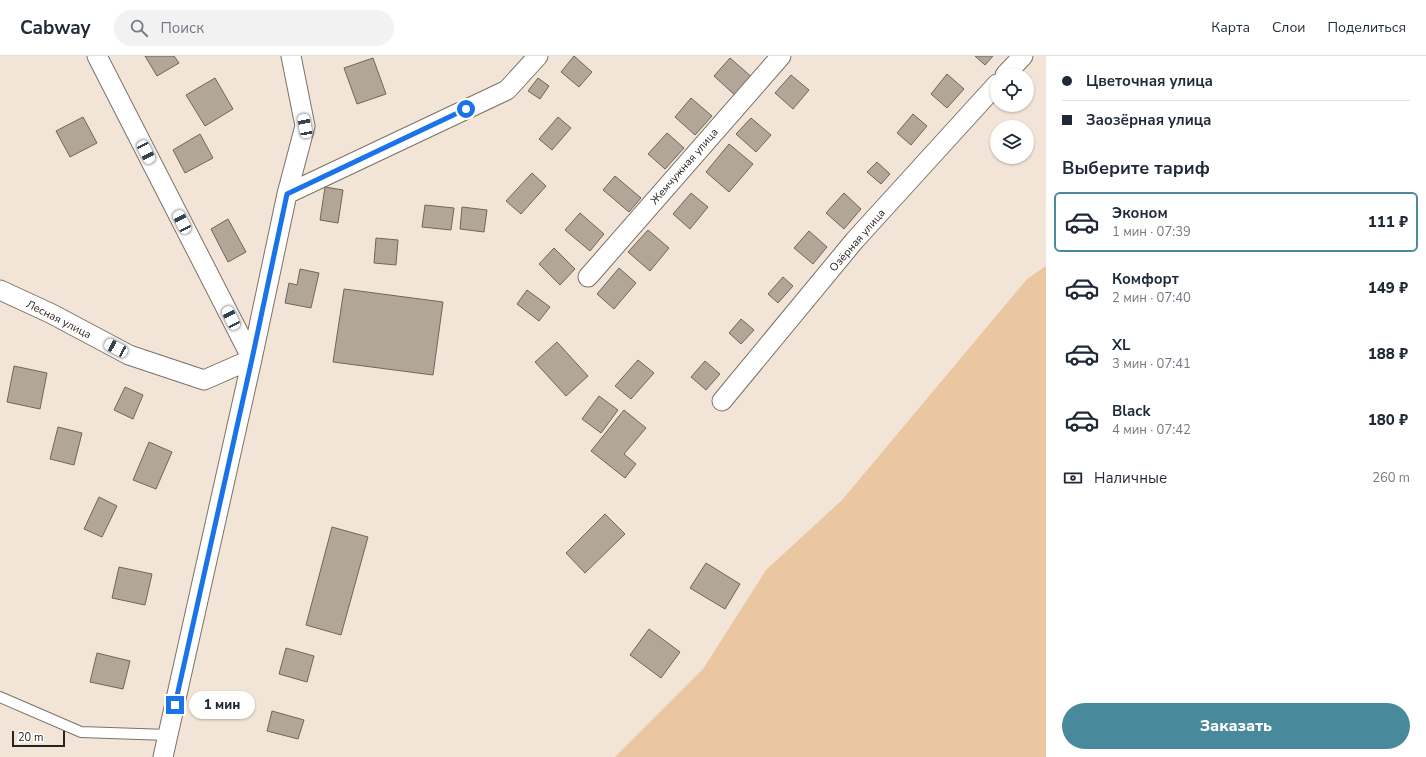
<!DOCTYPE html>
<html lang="ru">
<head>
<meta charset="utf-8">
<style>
  :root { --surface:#fff; --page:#f2f2f3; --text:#1f2937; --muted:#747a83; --line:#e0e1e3; --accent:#48899c }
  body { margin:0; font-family:"Nunito Sans",sans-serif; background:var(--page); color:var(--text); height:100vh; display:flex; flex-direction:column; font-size:15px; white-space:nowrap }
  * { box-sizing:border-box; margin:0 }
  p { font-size:13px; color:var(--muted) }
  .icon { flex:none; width:22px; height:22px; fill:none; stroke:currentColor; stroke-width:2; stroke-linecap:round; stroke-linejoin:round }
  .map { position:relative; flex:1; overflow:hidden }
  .panel { display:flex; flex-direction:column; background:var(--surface); width:380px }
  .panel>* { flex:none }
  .banner { display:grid; align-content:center; height:88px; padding:0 16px; background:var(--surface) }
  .fabs { position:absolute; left:990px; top:12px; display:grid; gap:8px }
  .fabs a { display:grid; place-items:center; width:44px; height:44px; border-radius:50%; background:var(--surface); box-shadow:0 1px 3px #0004; font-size:20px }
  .scale { position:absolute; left:12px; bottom:10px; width:53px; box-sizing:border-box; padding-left:4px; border:2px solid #28231e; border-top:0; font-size:11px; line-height:14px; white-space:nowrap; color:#28231e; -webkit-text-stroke:3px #fff; paint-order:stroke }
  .end { position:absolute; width:18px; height:18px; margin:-9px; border:5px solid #1a73e8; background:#fff; box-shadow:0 0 0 2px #fff }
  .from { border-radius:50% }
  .bubble { position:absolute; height:28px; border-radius:14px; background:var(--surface); box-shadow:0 1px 3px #0004; font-size:13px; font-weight:800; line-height:28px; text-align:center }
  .car { position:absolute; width:12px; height:24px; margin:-12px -6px; border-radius:5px; box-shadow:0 0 3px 1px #0007; background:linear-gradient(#fff 24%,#345 0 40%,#fff 0 76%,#345 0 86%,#fff 0) }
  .banner b { display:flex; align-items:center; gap:14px; height:38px; font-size:15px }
  .banner b+b { border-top:1px solid var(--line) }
  .banner i { width:10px; height:10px; background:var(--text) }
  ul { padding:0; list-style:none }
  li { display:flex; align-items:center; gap:12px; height:60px; margin:0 8px 6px; padding:0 8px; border:2px solid transparent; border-radius:6px }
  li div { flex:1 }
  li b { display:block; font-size:15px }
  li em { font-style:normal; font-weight:800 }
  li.on { border-color:var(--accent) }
  li>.icon { width:36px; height:36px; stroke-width:1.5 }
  h2 { padding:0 16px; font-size:18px; line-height:48px }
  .pay { display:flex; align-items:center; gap:10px; height:44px; padding:0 16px; font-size:15px }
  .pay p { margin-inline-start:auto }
  .button { display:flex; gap:8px; margin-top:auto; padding:8px 16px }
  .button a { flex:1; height:46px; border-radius:24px; background:var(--accent); color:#fff; font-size:16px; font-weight:800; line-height:46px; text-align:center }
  header { display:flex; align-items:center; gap:24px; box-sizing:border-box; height:56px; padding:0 20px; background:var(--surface); border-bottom:1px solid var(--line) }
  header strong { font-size:19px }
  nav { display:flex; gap:22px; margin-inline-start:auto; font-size:14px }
  .search { width:280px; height:36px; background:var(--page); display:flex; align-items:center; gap:10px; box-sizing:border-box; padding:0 14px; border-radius:22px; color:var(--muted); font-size:15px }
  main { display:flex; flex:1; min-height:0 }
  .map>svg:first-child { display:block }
  .green { fill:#ebc7a1 }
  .building { fill:#b2a698; stroke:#716559 }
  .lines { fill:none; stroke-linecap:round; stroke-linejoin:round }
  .service-casing { stroke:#7c7164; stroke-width:12 }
  .minor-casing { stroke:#7c7164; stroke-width:21 }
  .service { stroke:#fff; stroke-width:10 }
  .minor { stroke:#fff; stroke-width:19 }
  .route { stroke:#1a73e8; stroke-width:5 }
  .labels { text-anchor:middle; stroke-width:3.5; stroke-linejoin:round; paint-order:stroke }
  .street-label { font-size:11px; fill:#28231e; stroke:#fff }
</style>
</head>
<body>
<header>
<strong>Cabway</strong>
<div class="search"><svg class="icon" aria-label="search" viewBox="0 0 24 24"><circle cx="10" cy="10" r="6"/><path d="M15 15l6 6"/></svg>Поиск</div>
<nav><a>Карта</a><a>Слои</a><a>Поделиться</a></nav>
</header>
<main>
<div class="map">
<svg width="1046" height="701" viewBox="0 0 1046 701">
  <rect width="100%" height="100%" fill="#f2e5d7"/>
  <path class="green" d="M1046 210V701H615L703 613 766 514 842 444 1027 223Z"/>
  <path class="building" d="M145 0H174L179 7 157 20Z
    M574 0 592 16 579 31 561 16Z
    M975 0H993L985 9Z
    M373 2 386 38 357 48 344 12Z
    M730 2 754 23 738 42 714 20Z
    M947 18 964 33 947 52 931 38Z
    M791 19 809 34 793 53 775 37Z
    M215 22 233 53 205 70 186 39Z
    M538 22 549 30 540 43 528 35Z
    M691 42 712 60 695 79 675 61Z
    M913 58 927 70 911 89 897 77Z
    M83 61 97 87 70 101 56 75Z
    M558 61 571 72 552 94 539 83Z
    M751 62 771 79 756 96 736 78Z
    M667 77 684 92 665 113 648 98Z
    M200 78 213 102 185 117 173 94Z
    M729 88 753 108 729 136 706 116Z
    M877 106 890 118 881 128 867 116Z
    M532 117 546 130 521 158 506 145Z
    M615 120 641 142 629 156 603 134Z
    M325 131 343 134 338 167 320 164Z
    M691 137 708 151 690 173 673 158Z
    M844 137 861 153 844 173 826 157Z
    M425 149 454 152 451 174 422 171Z
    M462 151 487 154 484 176 460 173Z
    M580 157 604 178 590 195 565 174Z
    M228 163 246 196 228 206 211 173Z
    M648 174 669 192 650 215 628 196Z
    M809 175 827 191 813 208 794 192Z
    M376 182 398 184 396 209 374 207Z
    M554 192 575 213 560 229 539 208Z
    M619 212 636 227 614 253 597 238Z
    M300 213 319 217 311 252 285 247 289 227 297 229Z
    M783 221 793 230 778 247 768 238Z
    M344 233 443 246 433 319 333 306Z
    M527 234 550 251 539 265 517 248Z
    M741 263 754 274 741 288 729 277Z
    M557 286 588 320 566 340 535 306Z
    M638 304 654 317 631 343 615 330Z
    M705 305 720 318 706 334 691 321Z
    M14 310 47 317 40 353 7 346Z
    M125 331 143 339 133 363 114 354Z
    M599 340 618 354 601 377 582 363Z
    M624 354 646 372 624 398 636 408 625 422 591 395Z
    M58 371 82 377 74 409 50 403Z
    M149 386 172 396 156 433 133 424Z
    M99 441 117 450 102 481 84 473Z
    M605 458 625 478 585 517 566 497Z
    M332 471 368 481 341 579 306 569Z
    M706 507 740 528 725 553 690 532Z
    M119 511 152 518 145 549 112 542Z
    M649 573 680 596 661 622 630 599Z
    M286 592 314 600 307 626 279 618Z
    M97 597 130 605 123 633 90 626Z
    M272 655 304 664 298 683 267 675Z"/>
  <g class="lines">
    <defs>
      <path id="service" d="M0 641 81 676 168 679"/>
      <path id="minor" d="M97 0 252 303
        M1005 19 1023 0
        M287 138 507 34 538 0
        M588 221 781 0
        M0 234 52 258 129 299 204 324 252 303
        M722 345 855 184 997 28
        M163 701 252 303 287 138 305 70 291 0"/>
    </defs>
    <use href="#service" class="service-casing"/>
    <use href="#minor" class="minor-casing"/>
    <use href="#service" class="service"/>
    <use href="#minor" class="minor"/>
  </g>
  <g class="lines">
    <path class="route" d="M175 649 252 303 287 138 466 53"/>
  </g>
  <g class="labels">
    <g class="street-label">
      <text transform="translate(684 110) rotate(-49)" y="4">Жемчужная улица</text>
      <text transform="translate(857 184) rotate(-49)" y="4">Озёрная улица</text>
      <text transform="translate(59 263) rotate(27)" y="4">Лесная улица</text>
    </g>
  </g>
</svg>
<div class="fabs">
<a><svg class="icon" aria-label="locate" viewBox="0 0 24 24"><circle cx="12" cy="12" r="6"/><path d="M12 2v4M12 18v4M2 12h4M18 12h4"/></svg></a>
<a><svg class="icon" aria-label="layers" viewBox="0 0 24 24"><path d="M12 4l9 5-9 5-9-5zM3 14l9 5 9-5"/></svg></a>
</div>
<div class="scale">20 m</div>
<i class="end from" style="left:466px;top:53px"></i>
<i class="end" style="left:175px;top:649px"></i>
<div class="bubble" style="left:189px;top:635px;width:66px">1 мин</div>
<i class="car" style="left:305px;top:70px;rotate:349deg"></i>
<i class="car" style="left:146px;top:96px;rotate:153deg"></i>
<i class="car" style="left:182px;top:166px;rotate:333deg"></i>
<i class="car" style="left:231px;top:262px;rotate:333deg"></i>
<i class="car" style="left:116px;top:292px;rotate:298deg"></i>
</div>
<section class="panel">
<div class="banner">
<b><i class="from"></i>Цветочная улица</b>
<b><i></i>Заозёрная улица</b>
</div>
<h2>Выберите тариф</h2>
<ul>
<li class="on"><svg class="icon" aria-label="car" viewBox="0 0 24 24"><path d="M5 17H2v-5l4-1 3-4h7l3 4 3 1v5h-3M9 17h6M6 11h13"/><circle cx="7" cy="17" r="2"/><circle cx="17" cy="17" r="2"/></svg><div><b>Эконом</b><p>1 мин · 07:39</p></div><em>111 ₽</em></li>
<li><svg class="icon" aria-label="car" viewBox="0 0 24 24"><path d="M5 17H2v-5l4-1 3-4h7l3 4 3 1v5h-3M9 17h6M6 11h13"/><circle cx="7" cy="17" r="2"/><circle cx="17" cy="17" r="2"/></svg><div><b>Комфорт</b><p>2 мин · 07:40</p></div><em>149 ₽</em></li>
<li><svg class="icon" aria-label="car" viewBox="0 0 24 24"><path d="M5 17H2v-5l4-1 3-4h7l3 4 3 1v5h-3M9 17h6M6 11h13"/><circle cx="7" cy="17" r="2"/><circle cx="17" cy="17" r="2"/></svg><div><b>XL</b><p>3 мин · 07:41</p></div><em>188 ₽</em></li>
<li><svg class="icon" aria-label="car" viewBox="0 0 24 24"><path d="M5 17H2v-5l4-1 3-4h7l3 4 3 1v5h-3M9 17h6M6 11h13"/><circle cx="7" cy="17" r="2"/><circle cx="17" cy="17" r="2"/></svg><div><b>Black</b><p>4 мин · 07:42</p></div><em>180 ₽</em></li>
</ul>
<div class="pay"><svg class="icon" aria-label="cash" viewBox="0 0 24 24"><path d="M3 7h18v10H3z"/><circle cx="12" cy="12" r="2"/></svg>Наличные<p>260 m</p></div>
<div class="button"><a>Заказать</a></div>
</section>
</main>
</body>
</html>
